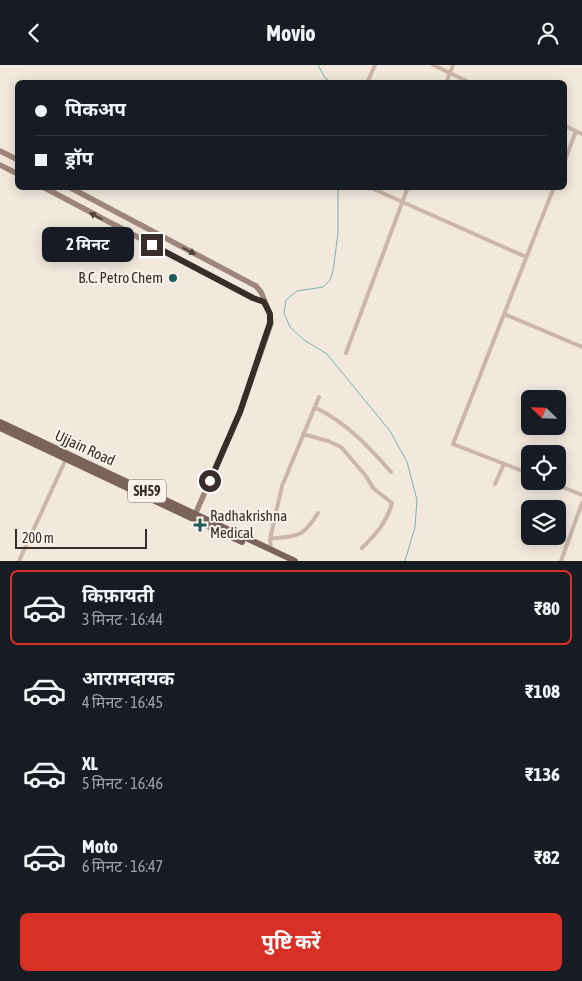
<!DOCTYPE html>
<html lang="hi">
<head>
<meta charset="utf-8">
<style>
  :root { --surface:#171b24; --page:#20242c; --text:#f1f3f6; --muted:#9ea1a6; --line:#363941; --accent:#d93025 }
  body { margin:0; font-family:"Asap Condensed","Noto Sans Devanagari",sans-serif; background:var(--page); color:var(--text); height:100vh; display:flex; flex-direction:column; font-size:19px; white-space:nowrap }
  * { box-sizing:border-box; margin:0 }
  p { font-size:16px; color:var(--muted) }
  .icon { flex:none; width:28px; height:28px; fill:none; stroke:currentColor; stroke-width:2; stroke-linecap:round; stroke-linejoin:round }
  .map { position:relative; height:496px; overflow:hidden }
  .sheet { display:flex; flex-direction:column; background:var(--surface); flex:1 }
  .sheet>* { flex:none }
  .guide { position:absolute; left:15px; top:15px; width:552px; height:110px; border-radius:8px; box-shadow:0 2px 12px #0003; display:grid; align-content:center; height:110px; padding:0 20px; background:var(--surface) }
  .needle { width:32px; rotate:293deg }
  .controls { position:absolute; left:521px; top:325px; display:grid; gap:10px }
  .controls a { display:grid; place-items:center; width:45px; height:45px; border-radius:8px; background:var(--surface); box-shadow:0 2px 12px #0003; font-size:25px }
  .scale { position:absolute; left:15px; bottom:12px; width:132px; box-sizing:border-box; padding-left:5px; border:2px solid #382d29; border-top:0; font-size:14px; line-height:18px; white-space:nowrap; color:#382d29; -webkit-text-stroke:4px #faf2eb; paint-order:stroke }
  .end { position:absolute; width:22px; height:22px; margin:-11px; border:6px solid #382d29; background:#fff; box-shadow:0 0 0 2px #fff }
  .from { border-radius:50% }
  .bubble { position:absolute; height:35px; border-radius:8px; background:var(--surface); box-shadow:0 2px 12px #0003; font-size:16px; font-weight:700; line-height:35px; text-align:center }
  .guide b { display:flex; align-items:center; gap:18px; height:48px; font-size:19px }
  .guide b+b { border-top:1px solid var(--line) }
  .guide i { width:12px; height:12px; background:var(--text) }
  ul { padding:9px 0 0; list-style:none }
  li { display:flex; align-items:center; gap:15px; height:75px; margin:0 10px 8px; padding:0 10px; border:2px solid transparent; border-radius:8px }
  li div { flex:1 }
  li b { display:block; font-size:19px }
  li em { font-style:normal; font-weight:700 }
  li.selected { border-color:var(--accent) }
  li>.icon { width:45px; height:45px; stroke-width:1.5 }
  .primary-button { display:flex; gap:10px; margin-top:auto; padding:10px 20px }
  .primary-button a { flex:1; height:58px; border-radius:8px; background:var(--accent); color:#fff; font-size:20px; font-weight:700; line-height:58px; text-align:center }
  header { display:flex; justify-content:space-between; align-items:center; height:65px; padding:0 20px; background:var(--surface); font-size:22px; font-weight:700 }
  .map>svg:first-child { display:block }
  .lines { fill:none; stroke-linecap:round; stroke-linejoin:round }
  .stream { stroke:#7dafae; stroke-width:1 }
  .street { stroke:#cbb7aa; stroke-width:4 }
  .secondary { stroke:#9e867b; stroke-width:5.5 }
  .primary { stroke:#7a635b; stroke-width:6 }
  .oneway { fill:#52433e }
  .route { stroke:#382d29; stroke-width:6 }
  .poi-dot { fill:#1f5a5a; stroke:#faf2eb; stroke-width:2 }
  .labels { text-anchor:middle; stroke-width:4; stroke-linejoin:round; paint-order:stroke }
  .shield { fill:#faf2eb; stroke:#726863; stroke-width:1 }
  .shield-label { font-size:14px; font-weight:bold; fill:#382d29 }
  .poi-label { font-size:15px; fill:#382d29; stroke:#faf2eb; text-anchor:end }
  .street-label { font-size:15px; fill:#382d29; stroke:#faf2eb }
</style>
</head>
<body>
<header><svg class="icon" aria-label="back" viewBox="0 0 24 24"><path d="M15 5l-7 7 7 7"/></svg>Movio<svg class="icon" aria-label="person" viewBox="0 0 24 24"><circle cx="12" cy="8" r="4"/><path d="M4 21q1-7 8-7t8 7"/></svg></header>
<div class="map">
<svg width="582" height="496" viewBox="0 0 582 496">
  <rect width="100%" height="100%" fill="#f2e8de"/>
  <g class="lines">
    <path class="stream" d="M318 0 325 13 332 18
      M338 122V168L333 206 330 215 323 222 297 226 286 235 284 248 290 262 304 275 327 289 349 316 390 366 407 397 417 435 415 462 405 496"/>
    <path class="street" d="M433 0 471 18
      M367 18 375 0
      M446 18 453 0
      M565 61 582 69
      M565 95 576 66
      M369 122 526 192
      M504 249 582 282
      M346 288 408 122
      M316 343C347 358 369 382 391 407
      M303 369 328 376 341 382 366 411 373 423 392 438C387 457 376 469 362 483
      M530 409 453 379 554 122
      M547 416 582 430
      M495 419 504 399
      M270 474C298 470 302 474 318 448
      M271 484 270 474 282 421 319 332
      M19 496 66 394
      M561 496 582 438"/>
    <path class="secondary" d="M0 86 18 95
      M0 100 18 109
      M43 122 253 233 264 237
      M69 122 256 221 261 227 270 249 271 258 240 347 194 452"/>
    <path class="primary" d="M0 357 295 496
      M0 363 242 477"/>
  </g>
  <defs><path id="oneway-solid" d="M-6-.8H1V-3.2L6.5 0L1 3.2V.8H-6Z" transform="scale(1.25)"/></defs>
  <g class="oneway">
    <use href="#oneway-solid" transform="translate(96 151) rotate(-152)"/>
    <use href="#oneway-solid" transform="translate(189 186) rotate(28)"/>
  </g>
  <g class="lines">
    <path class="route" d="M152 180 253 233 264 237 270 249V258L240 347 210 416"/>
  </g>
  <g class="poi-dot">
    <circle cx="173" cy="213" r="5"/>
    <path d="M197.5 452.5h5v5h5v5h-5v5h-5v-5h-5v-5h5z"/>
  </g>
  <g class="labels">
    <rect class="shield" x="128" y="414.5" width="38" height="23" rx="4"/>
    <g class="shield-label">
      <text x="147" y="431">SH59</text>
    </g>
    <g class="poi-label">
      <text x="163" y="218">B.C. Petro Chem</text>
      <text x="210" y="456" text-anchor="start">Radhakrishna<tspan x="210" dy="17">Medical</tspan></text>
    </g>
    <g class="street-label">
      <text transform="translate(85 383) rotate(25)" y="5">Ujjain Road</text>
    </g>
  </g>
</svg>
<div class="controls">
<a><svg class="needle" viewBox="-14 -14 28 28"><path d="M0-13l5 13h-10z" fill="#e53935"/><path d="M0 13l5-13h-10z" fill="#9ea1a6"/></svg></a>
<a><svg class="icon" aria-label="locate" viewBox="0 0 24 24"><circle cx="12" cy="12" r="6"/><path d="M12 2v4M12 18v4M2 12h4M18 12h4"/></svg></a>
<a><svg class="icon" aria-label="layers" viewBox="0 0 24 24"><path d="M12 4l9 5-9 5-9-5zM3 14l9 5 9-5"/></svg></a>
</div>
<div class="scale">200 m</div>
<i class="end from" style="left:210px;top:416px"></i>
<i class="end" style="left:152px;top:180px"></i>
<div class="bubble" style="left:42px;top:162px;width:92px">2 मिनट</div>
<div class="guide">
<b><i class="from"></i>पिकअप</b>
<b><i></i>ड्रॉप</b>
</div>
</div>
<section class="sheet">
<ul>
<li class="selected"><svg class="icon" aria-label="car" viewBox="0 0 24 24"><path d="M5 17H2v-5l4-1 3-4h7l3 4 3 1v5h-3M9 17h6M6 11h13"/><circle cx="7" cy="17" r="2"/><circle cx="17" cy="17" r="2"/></svg><div><b>किफ़ायती</b><p>3 मिनट · 16:44</p></div><em>₹80</em></li>
<li><svg class="icon" aria-label="car" viewBox="0 0 24 24"><path d="M5 17H2v-5l4-1 3-4h7l3 4 3 1v5h-3M9 17h6M6 11h13"/><circle cx="7" cy="17" r="2"/><circle cx="17" cy="17" r="2"/></svg><div><b>आरामदायक</b><p>4 मिनट · 16:45</p></div><em>₹108</em></li>
<li><svg class="icon" aria-label="car" viewBox="0 0 24 24"><path d="M5 17H2v-5l4-1 3-4h7l3 4 3 1v5h-3M9 17h6M6 11h13"/><circle cx="7" cy="17" r="2"/><circle cx="17" cy="17" r="2"/></svg><div><b>XL</b><p>5 मिनट · 16:46</p></div><em>₹136</em></li>
<li><svg class="icon" aria-label="car" viewBox="0 0 24 24"><path d="M5 17H2v-5l4-1 3-4h7l3 4 3 1v5h-3M9 17h6M6 11h13"/><circle cx="7" cy="17" r="2"/><circle cx="17" cy="17" r="2"/></svg><div><b>Moto</b><p>6 मिनट · 16:47</p></div><em>₹82</em></li>
</ul>
<div class="primary-button"><a>पुष्टि करें</a></div>
</section>
</body>
</html>
